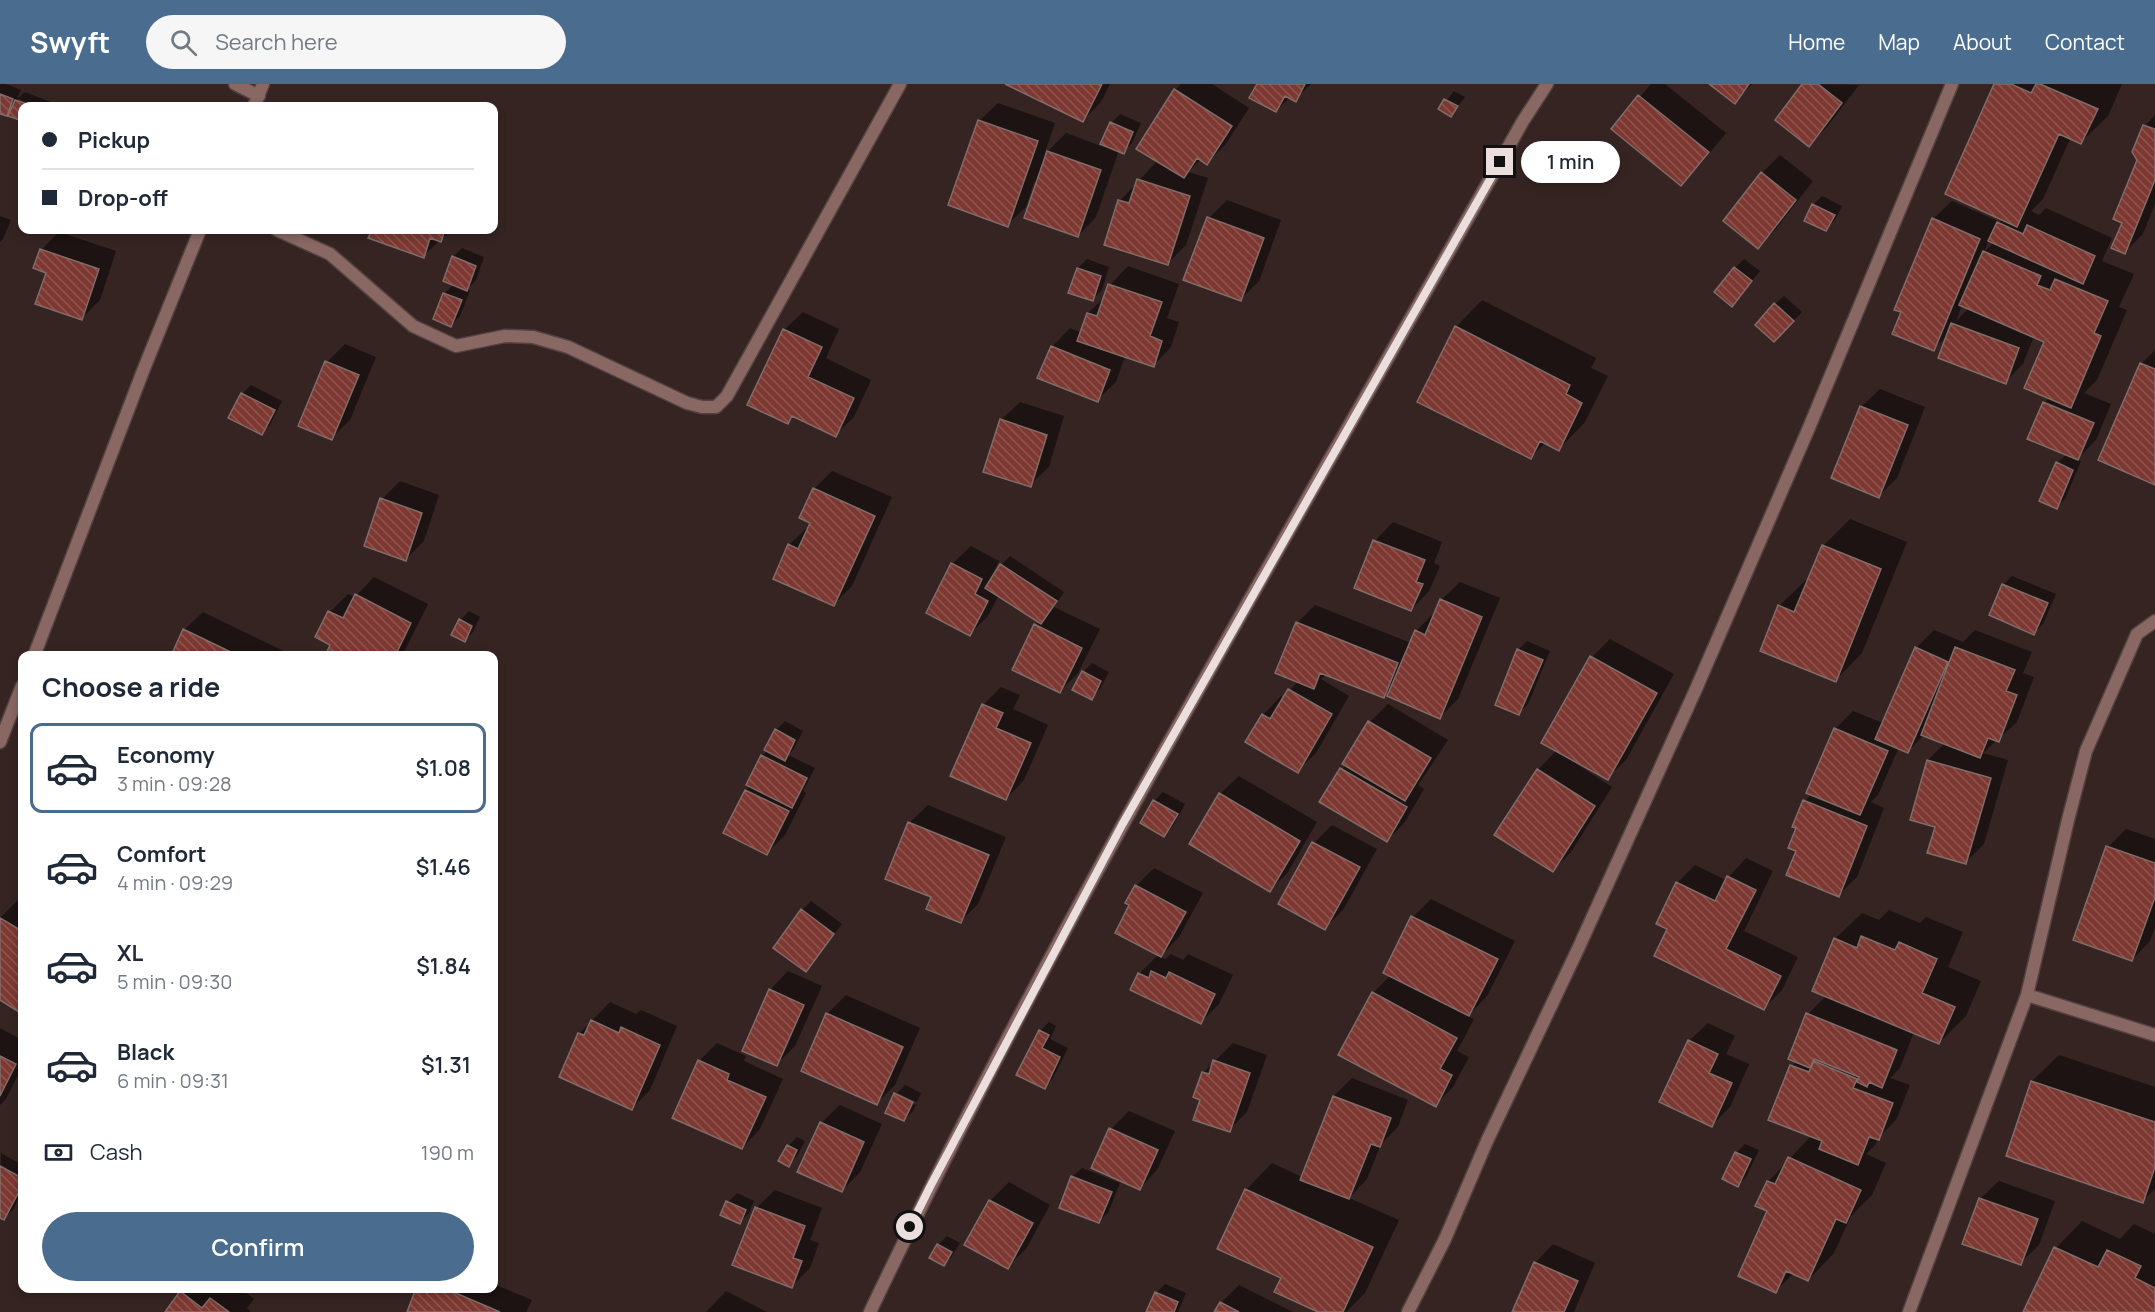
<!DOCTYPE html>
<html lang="en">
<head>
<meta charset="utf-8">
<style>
  :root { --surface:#fff; --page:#f6f6f7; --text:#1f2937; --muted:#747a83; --line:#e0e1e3; --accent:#4a6c8e }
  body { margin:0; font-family:Manrope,sans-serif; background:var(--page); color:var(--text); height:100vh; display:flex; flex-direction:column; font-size:22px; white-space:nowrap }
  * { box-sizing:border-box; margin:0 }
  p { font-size:20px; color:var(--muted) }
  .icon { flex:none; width:33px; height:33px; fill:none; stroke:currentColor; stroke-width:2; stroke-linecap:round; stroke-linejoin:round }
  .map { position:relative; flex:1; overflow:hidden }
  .drawer { position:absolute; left:18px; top:567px; width:480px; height:642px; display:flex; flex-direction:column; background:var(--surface); border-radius:12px; box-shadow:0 3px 9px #0003 }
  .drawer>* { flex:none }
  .guide { position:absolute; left:18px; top:18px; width:480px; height:132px; border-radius:12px; box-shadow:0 3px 9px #0003; display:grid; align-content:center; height:132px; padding:0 24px; background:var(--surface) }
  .end { position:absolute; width:27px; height:27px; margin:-14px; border:8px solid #ebdfdd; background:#111; box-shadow:0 0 0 3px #111 }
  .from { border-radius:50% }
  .bubble { position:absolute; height:42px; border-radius:21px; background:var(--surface); box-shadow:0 3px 9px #0003; font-size:20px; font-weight:600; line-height:42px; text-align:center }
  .guide b { display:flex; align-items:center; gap:21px; height:57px; font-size:22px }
  .guide b+b { border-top:2px solid var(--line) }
  .guide i { width:15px; height:15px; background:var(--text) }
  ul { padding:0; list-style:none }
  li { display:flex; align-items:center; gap:18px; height:90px; margin:0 12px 9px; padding:0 12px; border:3px solid transparent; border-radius:12px }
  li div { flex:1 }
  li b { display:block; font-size:22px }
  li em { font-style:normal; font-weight:600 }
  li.active { border-color:var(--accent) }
  li>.icon { width:54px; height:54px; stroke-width:1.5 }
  h2 { padding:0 24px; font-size:27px; line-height:72px }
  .pay { display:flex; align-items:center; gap:15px; height:66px; padding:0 24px; font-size:22px }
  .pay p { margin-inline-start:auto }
  .primary-button { display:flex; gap:12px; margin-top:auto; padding:12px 24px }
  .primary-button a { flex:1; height:69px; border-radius:36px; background:var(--accent); color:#fff; font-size:24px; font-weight:600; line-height:69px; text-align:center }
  header { display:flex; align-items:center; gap:36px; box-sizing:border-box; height:84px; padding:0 30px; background:var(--accent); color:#fff }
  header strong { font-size:28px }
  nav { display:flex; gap:33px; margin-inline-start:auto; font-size:21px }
  .search { width:420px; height:54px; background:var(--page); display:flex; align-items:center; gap:15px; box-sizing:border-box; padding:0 21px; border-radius:33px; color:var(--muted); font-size:22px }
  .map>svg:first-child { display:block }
  .shadow { fill:#0007; fill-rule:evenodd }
  .building { fill:url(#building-back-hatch); stroke:#806c69; stroke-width:1.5 }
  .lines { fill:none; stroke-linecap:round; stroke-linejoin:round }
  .street-casing { stroke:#524240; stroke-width:15 }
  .street { stroke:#896763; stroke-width:12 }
  .route { stroke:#ebdfdd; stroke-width:8 }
</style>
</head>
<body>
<header>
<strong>Swyft</strong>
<div class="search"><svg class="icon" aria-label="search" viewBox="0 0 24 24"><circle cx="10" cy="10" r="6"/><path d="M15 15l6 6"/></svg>Search here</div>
<nav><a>Home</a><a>Map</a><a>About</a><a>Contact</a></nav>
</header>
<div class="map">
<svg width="2155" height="1228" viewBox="0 0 2155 1228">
  <defs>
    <pattern id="building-back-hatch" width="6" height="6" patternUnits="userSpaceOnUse" patternTransform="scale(1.5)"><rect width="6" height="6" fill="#7d3832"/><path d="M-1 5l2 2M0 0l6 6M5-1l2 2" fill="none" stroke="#90544f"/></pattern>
  </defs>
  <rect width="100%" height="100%" fill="#352422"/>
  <path class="shadow" d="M0 0H6L21 6 17 15 25 8 56 20 55 22H37L18 15V19L28 22H22V36L10 31 14 23 6 30 0 28Z
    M1008 0H1110L1101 18 1083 36Z
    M1181 0H1212L1249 24 1225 61 1207 79 1201 75 1188 88 1208 94 1186 161 1168 179 1120 117 1158 76 1175 6Z
    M1258 0H1311L1295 16 1290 13 1276 27Z
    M1651 0H1665L1726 49 1699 82 1681 100 1613 45Z
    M1711 0H1752L1735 18Z
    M1804 0 1859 1 1827 43 1809 61Z
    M1996 0H2122L2108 32 2081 58 2071 53 2043 115 2031 127 2039 131 2046 124 2112 154 2102 177 2134 190 2119 223 2127 226 2097 296 2084 309 2111 320 2096 356 2077 375 2081 377 2065 415 2056 423 2057 379 2067 370 2044 319 2049 314 2046 257 2034 252 2023 280 2005 298 1949 250 1933 265V135L1952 117 2000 138 2003 134ZM1989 156 1994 158 1984 168ZM1962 221 1969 224 1956 237Z
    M1454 7 1465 13 1451 31 1440 25Z
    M998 19 1055 39 1044 71 1066 49 1101 62 1111 39 1120 30 1141 39 1132 59 1123 68 1119 66 1096 133 1078 152 1037 99 1034 98 1026 123 1007 141 979 37Z
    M2155 31V120L2143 150 2125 168 2124 138 2145 42Z
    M1780 71 1813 97 1776 145 1758 163 1725 136 1762 89Z
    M1822 112 1842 122 1835 136 1826 145 1813 121Z
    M1227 116 1281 136 1259 197 1241 215 1209 134Z
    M0 132 11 136 3 155 0 158Z
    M373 146H451L423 172 370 153Z
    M59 148 116 167 100 216 82 234 48 188 41 166Z
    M462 164 484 173 476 196 467 205 470 207 460 232 451 241 435 234 445 209 454 200 453 173Z
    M1087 175 1109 183 1102 206 1093 215 1078 184Z
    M1744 175 1760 187 1732 221 1735 184Z
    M1128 182 1179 200 1167 234 1179 238 1171 263 1153 282 1125 272 1116 298 1097 316 1052 263 1070 244 1082 249 1088 229 1105 213 1110 201Z
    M1784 212 1802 228 1774 256 1775 220Z
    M1482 216 1596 274 1591 284 1608 292 1585 338 1559 365 1546 358 1531 373 1456 243Z
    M803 228 839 245 826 274 871 296 854 333 835 351 795 332 788 339 784 246Z
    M345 260 376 273 350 336 331 354 327 278Z
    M2155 266V399L2100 375 2142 279Z
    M251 301 282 317 270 341 261 349 242 310Z
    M1880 305 1925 323 1897 394 1879 412 1861 323Z
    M1020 318 1064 332 1049 383 1030 401 1001 336Z
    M832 387 892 413 852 502 834 520 789 461 808 443 809 444 812 438 814 405Z
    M400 397 439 411 424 457 405 476 382 415Z
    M1850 435 1907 458 1862 569 1836 596 1779 522 1806 496 1809 497 1823 462Z
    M1393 438 1442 458 1434 479 1440 482 1429 507 1411 526 1356 504 1375 457Z
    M971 462 999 477 990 495 992 496 1001 481 1010 472 1064 508 1054 523 1100 545 1078 589 1060 607 1014 585 1036 541 1039 537 999 511 988 532 970 550 952 480Z
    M2012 492 2056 510 2043 540 2034 549 2003 501Z
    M374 493 428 520 402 572H327L333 561 330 528 348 510 355 513Z
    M1460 498 1500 514 1458 615 1440 633 1391 605 1383 613 1327 590 1321 595 1349 612 1316 669 1297 687 1247 658 1263 631 1281 612 1284 614 1298 597 1297 539 1315 521 1411 559 1416 547 1434 529H1436L1441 516Z
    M469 527 480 533 473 548 465 556 460 536Z
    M203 528 294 572H172L184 546Z
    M1934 546 1963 558 1975 546 2032 568 2023 589 2034 593 2017 638 1983 669 2008 676 1984 760 1966 778 1936 742 1928 676 1945 659 1924 651 1908 667 1899 663 1878 711 1871 718 1884 724 1857 793 1838 811 1798 766 1805 717 1812 710 1835 645 1853 627 1883 639 1916 564Z
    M1610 555 1674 590 1626 676 1607 694 1573 675 1572 677 1612 703 1571 768 1553 786 1496 751 1538 686 1557 666 1543 658 1592 573Z
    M1527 557 1550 567 1528 620 1519 629 1518 566Z
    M1092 579 1109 588 1100 605 1091 614 1083 588Z
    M1001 603 1020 611 1013 625 1048 641 1024 696 1006 715 983 621Z
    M1388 620 1448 656 1418 701 1424 705 1405 738 1387 757 1321 718 1346 680 1344 679 1370 638Z
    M785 637 803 647 793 666 788 671 815 684 803 707 806 709 785 751 767 769 746 706 750 702 762 672 768 666 776 646Z
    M1239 692 1317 738 1288 788 1270 806 1191 760 1220 710Z
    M1163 708 1185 720 1173 742 1164 751 1142 738 1154 717Z
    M928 721 1006 753 978 820 960 838 933 813 909 739Z
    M1332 741 1377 765 1343 826 1325 844 1280 819 1314 759Z
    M2126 745 2155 755V844L2150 857 2132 876 2108 763Z
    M1746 774 1773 787 1744 847 1798 873 1782 906 1764 924 1677 799 1695 781 1726 796Z
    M1154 784 1203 809 1179 853 1160 873 1165 875 1171 870 1183 876 1188 870 1233 891 1219 920 1201 938 1132 905 1139 890 1159 870 1131 820 1136 802Z
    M1431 815 1515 857 1487 912 1468 932 1474 935 1457 967 1469 973 1453 1003 1435 1021 1373 909 1391 891 1413 833Z
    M18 816 22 818V928L0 915V834Z
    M811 817 842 840 806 886 802 826Z
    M1889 826 1920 839 1926 833 1963 848 1948 883 1981 897 1966 932 1939 959 1914 948 1900 984 1890 994 1910 1001 1896 1036 1878 1054 1875 1061 1866 1070 1886 1079 1872 1111 1851 1132 1834 1169 1808 1196 1794 1189 1776 1207 1768 1098 1811 1052 1792 982 1797 977 1808 930 1826 912 1835 855 1862 829 1879 836Z
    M788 887 822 902 795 962 777 980 770 906Z
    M846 911 920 944 895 1001 877 1019 803 987 828 929Z
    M610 918 636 930 641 926 677 942 650 1006 632 1024 579 950Z
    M1049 938 1056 942 1050 955 1068 964 1053 994 1045 1003 1040 947Z
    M1708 939 1735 952 1726 970 1749 980 1730 1023 1712 1041 1689 957Z
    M0 944 22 956V983L6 1015 0 1021Z
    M717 959 746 972 744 977 783 995 760 1045 742 1064 699 977Z
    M1233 959 1267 971 1247 1028 1229 1046 1201 1015 1203 989Z
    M2059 971 2155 1003V1105L2142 1117 2032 997Z
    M1352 994 1408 1016 1398 1043 1381 1060 1367 1095 1349 1114 1399 1136 1365 1209 1346 1228H1322L1283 1193 1246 1106 1272 1079 1302 1093 1334 1012Z
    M905 1001 921 1009 917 1018 897 1009V1012L916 1021 913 1027 904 1036 896 1010Z
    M840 1021 882 1040 860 1088 842 1107 821 1039Z
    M1129 1027 1175 1047 1157 1086 1139 1105 1111 1045Z
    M797 1053 805 1057 797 1072 788 1081V1062Z
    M1745 1060 1759 1066 1746 1093 1738 1102 1736 1069Z
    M1 1069 22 1081V1107L13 1126 4 1134 0 1132Z
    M1082 1084 1120 1099 1108 1129 1099 1137 1061 1123 1073 1092Z
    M1999 1097 2055 1117 2039 1161 2020 1179 1980 1115Z
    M1009 1098 1050 1121 1026 1165 1007 1183 966 1160 990 1117Z
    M775 1106 822 1124 810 1156 819 1159 810 1184 792 1202 756 1124Z
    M737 1109 754 1117 749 1129 740 1138 728 1118Z
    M2082 1137 2120 1155 2134 1140 2155 1150V1228H2025L2056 1164Z
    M947 1152 960 1159 952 1172 944 1181 938 1161Z
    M1553 1160 1595 1179 1574 1228H1514L1535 1179Z
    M494 1200 532 1216 526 1228H408L418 1204H494Z
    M1165 1200 1186 1209 1178 1228H1148L1156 1209Z
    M1239 1201 1293 1228H1216L1221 1219Z
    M185 1204H240L254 1215 247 1224 251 1228H167Z
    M726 1207 767 1228H706Z"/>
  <path class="building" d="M1005 0H1102L1083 38Z
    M1257 0H1305L1296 18 1285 12 1276 28 1249 14Z
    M1709 0H1749L1735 20Z
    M1802 0H1818L1842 19 1809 63 1775 36Z
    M1994 0H2011L2031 9 2036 0H2040L2098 25 2081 60 2059 50 2017 143 1945 110Z
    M1174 5 1232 42 1207 81 1197 74 1184 94 1136 65Z
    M0 10 13 15 7 32 0 30Z
    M1638 11 1709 68 1681 102 1611 45Z
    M1444 15 1458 22 1451 33 1438 25Z
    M15 16 33 22H22V37L8 32Z
    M978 36 1038 57 1008 143 948 121Z
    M1110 38 1133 48 1124 70 1100 60Z
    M2143 41 2155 45V96L2125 170 2111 164 2122 139 2113 135 2137 76 2132 68Z
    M1047 67 1101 86 1078 153 1024 134Z
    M1761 88 1796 116 1758 165 1723 137Z
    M1137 95 1190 112 1168 181 1104 161 1118 116 1129 119Z
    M1812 120 1835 131 1826 147 1804 137Z
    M1207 133 1264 154 1241 217 1183 196Z
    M1932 134 1980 155 1934 267 1892 250 1901 228 1894 226Z
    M1997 138 2023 150 2027 141 2095 172 2083 200 1988 157Z
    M372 146H445L441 158 430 154 424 174 368 154Z
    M40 165 99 185 82 236 35 220 46 189 33 184Z
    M1983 167 2041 192 2037 201 2050 206 2055 195 2108 217 2094 249 2101 252 2071 324 2024 304 2044 258 1959 221Z
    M452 172 476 182 467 207 443 197Z
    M1734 183 1752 197 1732 223 1714 208Z
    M1077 184 1101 192 1093 217 1068 209Z
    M1108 200 1162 218 1150 252 1162 257 1154 283 1077 257 1087 229 1097 232Z
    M443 209 462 216 451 243 433 235Z
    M1774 219 1794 237 1774 258 1755 241Z
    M1951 239 2019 264 2006 300 1938 274Z
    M1455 242 1570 301 1566 310 1582 319 1559 367 1540 357 1531 375 1417 318Z
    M783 245 822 263 808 293 854 314 836 353 792 332 788 340 747 321Z
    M1051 262 1110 286 1098 318 1037 294Z
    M325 277 359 291 332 356 298 342Z
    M2140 279 2155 285V401L2098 376Z
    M241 309 275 326 262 351 228 334Z
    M2043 318 2094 339 2078 376 2027 355Z
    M1860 322 1908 341 1879 414 1831 394Z
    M1000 335 1047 351 1031 403 983 388Z
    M2056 378 2073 386 2057 425 2039 417Z
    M813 404 875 432 834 522 773 495 788 460 798 465 810 439 799 434Z
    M380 414 422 429 406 477 364 462Z
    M1373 456 1425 476 1416 498 1423 500 1411 527 1354 504Z
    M1822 461 1881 485 1836 598 1760 567 1778 521 1794 528Z
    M951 479 982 495 975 510 988 517 970 552 926 529Z
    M1000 480 1057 517 1041 540 985 504Z
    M2002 500 2048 519 2034 551 1989 531Z
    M355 510 411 539 395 572H325L330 561 315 553 328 527 343 534Z
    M1440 515 1482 533 1440 635 1387 612 1415 546 1425 551Z
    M459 535 472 542 465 558 451 551Z
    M1296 538 1398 579 1384 614 1320 589 1314 605 1275 589Z
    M1034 540 1082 564 1060 609 1012 586Z
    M183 545 239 572H171Z
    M1915 563 1948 578 1908 669 1875 655Z
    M1955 563 2015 586 2006 607 2017 611 1999 658 1988 654 1980 674 1921 651Z
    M1517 565 1543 576 1519 631 1495 621Z
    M1590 572 1657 609 1608 696 1541 659Z
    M1082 587 1101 597 1092 616 1072 606Z
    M1288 605 1332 630 1298 689 1245 658 1262 630 1270 635Z
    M982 620 1003 629 996 644 1031 659 1006 716 950 692Z
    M1368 637 1431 674 1405 717 1342 680Z
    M1834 644 1888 667 1860 731 1806 709Z
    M775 645 795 656 785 677 764 666Z
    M761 671 807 694 792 724 746 701Z
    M1927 676 1991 694 1966 780 1927 769 1935 743 1910 736Z
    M1340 684 1407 723 1387 758 1319 718Z
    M1537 685 1595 722 1553 788 1494 751Z
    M745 706 789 727 767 771 723 749Z
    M1219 709 1300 757 1270 808 1189 760Z
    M1153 716 1178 730 1164 753 1140 739Z
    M1803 716 1867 742 1839 813 1786 791 1796 767 1788 764 1796 744 1792 743Z
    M908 738 989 771 961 839 926 825 931 813 885 795Z
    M1312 758 1360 783 1325 846 1278 820Z
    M2106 762 2155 779V813L2132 877 2073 856Z
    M1727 792 1756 806 1726 865 1781 892 1764 926 1654 872 1667 845 1656 840 1676 798 1715 817Z
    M1135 801 1186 828 1161 873 1115 849 1129 821 1125 819Z
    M801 825 834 850 806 888 773 864Z
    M1411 832 1498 875 1469 932 1383 889Z
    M0 834 22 847V930L0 916Z
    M1861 852 1895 866 1899 858 1937 875 1922 909 1955 923 1939 960 1812 907 1834 854 1857 864Z
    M1151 887 1166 894 1169 888 1215 910 1201 940 1130 906 1138 889 1149 894Z
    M769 905 804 921 777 982 742 967Z
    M1372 908 1457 954 1440 985 1452 991 1436 1023 1338 971Z
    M826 929 903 963 877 1021 801 987Z
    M1806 929 1897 966 1882 1004 1869 998 1867 1003 1857 998 1859 993 1814 975 1810 984 1788 975Z
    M591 936 619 949 621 943 660 961 632 1026 559 993 578 949 584 951Z
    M1039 946 1049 951 1042 964 1060 973 1045 1005 1016 991Z
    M1688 956 1718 970 1709 989 1732 999 1712 1043 1659 1018Z
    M0 972 16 980 0 1012Z
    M698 976 729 990 727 996 766 1013 742 1065 672 1034Z
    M1213 976 1250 989 1230 1048 1193 1036 1200 1016 1193 1013 1202 988 1209 990Z
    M1814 977 1857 995 1853 1004 1893 1019 1879 1056 1869 1053 1858 1081 1819 1065 1822 1057 1768 1036 1790 981 1809 988Z
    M2031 997 2155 1038V1083L2143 1119 2006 1072Z
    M894 1009 913 1018 904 1037 885 1029Z
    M1333 1012 1391 1034 1380 1063 1371 1060 1349 1115 1300 1096Z
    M820 1038 864 1058 842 1108 797 1088Z
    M1109 1044 1158 1066 1140 1106 1091 1084Z
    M787 1061 797 1066 789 1083 778 1077Z
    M1735 1068 1751 1075 1738 1103 1722 1095Z
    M1788 1073 1861 1106 1846 1139 1836 1135 1808 1197 1786 1187 1776 1209 1738 1192 1767 1127 1755 1122 1767 1097 1775 1100Z
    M0 1082 22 1094V1102L4 1136 0 1134Z
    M1071 1092 1112 1108 1099 1139 1059 1124Z
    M1245 1105 1373 1163 1343 1228H1318L1274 1208 1281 1194 1217 1165Z
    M1979 1114 2038 1135 2021 1181 1962 1160Z
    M989 1116 1033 1139 1008 1185 964 1161Z
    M726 1117 746 1126 740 1140 720 1131Z
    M755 1123 805 1142 793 1174 802 1177 792 1204 732 1181Z
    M937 1160 952 1168 944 1182 929 1174Z
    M2054 1163 2098 1183 2107 1166 2141 1182 2135 1194 2155 1204V1228H2023Z
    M1534 1178 1578 1197 1564 1228H1512Z
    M416 1204H444L500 1228H407Z
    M180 1207 202 1224 210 1214 229 1228H165Z
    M1155 1208 1178 1218 1174 1228H1146Z
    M1220 1218 1239 1228H1214Z"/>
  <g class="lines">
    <defs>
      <path id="street" d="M235 0 259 12
        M254 22 263 0
        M277 146 330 170 413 242 456 262 505 252 533 253 568 263 687 319 702 323H716L727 312 900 0
        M34 572 143 287 200 146
        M0 658 22 602
        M2027 911 2155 951
        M870 1228C1065 819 1301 431 1523 37L1547 0
        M1408 1228 1445 1155 1487 1057 1578 865 1696 605 1808 346 1952 0
        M1909 1228 2027 911 2068 736 2086 667 2137 550 2155 537"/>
    </defs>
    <use href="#street" class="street-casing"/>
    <use href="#street" class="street"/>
  </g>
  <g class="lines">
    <path class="route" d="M910 1143 931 1101 1122 741 1500 78"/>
  </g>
</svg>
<i class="end from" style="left:910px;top:1143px"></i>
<i class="end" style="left:1500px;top:78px"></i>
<div class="bubble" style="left:1521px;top:57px;width:99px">1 min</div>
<div class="guide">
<b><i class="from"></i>Pickup</b>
<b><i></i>Drop-off</b>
</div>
<section class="drawer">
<h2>Choose a ride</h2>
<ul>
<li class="active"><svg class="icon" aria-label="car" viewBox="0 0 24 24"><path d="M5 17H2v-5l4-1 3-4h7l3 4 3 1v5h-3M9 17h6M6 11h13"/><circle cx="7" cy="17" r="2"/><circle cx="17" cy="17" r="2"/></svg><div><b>Economy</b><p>3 min · 09:28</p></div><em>$1.08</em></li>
<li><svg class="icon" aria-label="car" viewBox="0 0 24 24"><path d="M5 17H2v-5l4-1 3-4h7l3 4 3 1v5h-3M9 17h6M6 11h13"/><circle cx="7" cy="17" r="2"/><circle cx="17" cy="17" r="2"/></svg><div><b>Comfort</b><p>4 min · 09:29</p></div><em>$1.46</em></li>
<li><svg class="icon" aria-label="car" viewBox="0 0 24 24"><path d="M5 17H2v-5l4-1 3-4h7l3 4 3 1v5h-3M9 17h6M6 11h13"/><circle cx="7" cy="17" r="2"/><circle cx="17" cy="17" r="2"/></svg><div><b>XL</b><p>5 min · 09:30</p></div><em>$1.84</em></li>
<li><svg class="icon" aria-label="car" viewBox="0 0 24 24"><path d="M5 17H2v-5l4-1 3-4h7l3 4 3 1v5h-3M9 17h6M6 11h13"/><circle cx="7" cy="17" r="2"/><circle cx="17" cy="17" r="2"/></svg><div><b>Black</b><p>6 min · 09:31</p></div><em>$1.31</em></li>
</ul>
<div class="pay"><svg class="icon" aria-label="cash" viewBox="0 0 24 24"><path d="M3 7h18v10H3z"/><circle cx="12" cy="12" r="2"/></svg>Cash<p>190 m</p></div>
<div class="primary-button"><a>Confirm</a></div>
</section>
</div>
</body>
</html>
